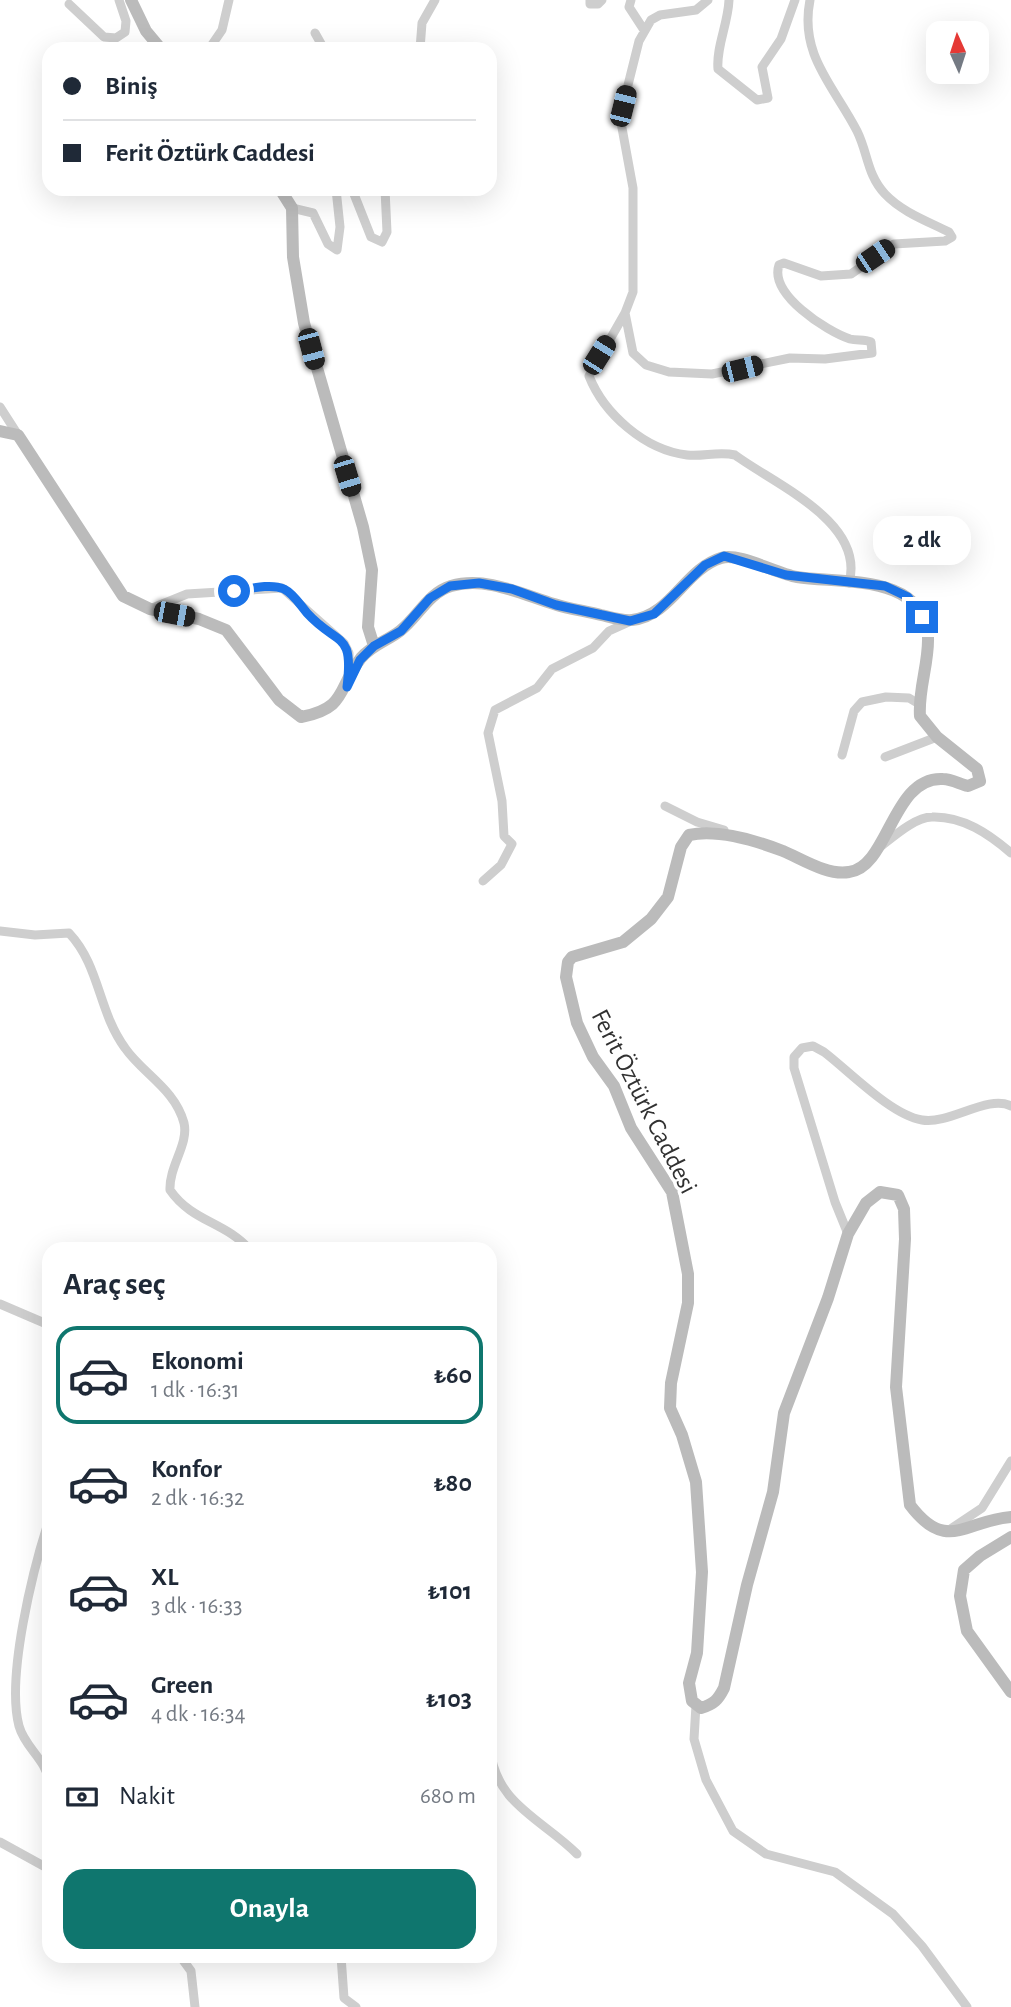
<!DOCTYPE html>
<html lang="tr">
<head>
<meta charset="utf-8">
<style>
  :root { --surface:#fff; --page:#f2f2f3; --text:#1f2937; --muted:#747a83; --line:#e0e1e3; --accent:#0f766e }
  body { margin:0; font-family:"Alegreya Sans",sans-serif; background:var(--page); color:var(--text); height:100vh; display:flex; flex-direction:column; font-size:26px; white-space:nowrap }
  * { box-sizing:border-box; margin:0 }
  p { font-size:23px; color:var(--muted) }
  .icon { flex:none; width:38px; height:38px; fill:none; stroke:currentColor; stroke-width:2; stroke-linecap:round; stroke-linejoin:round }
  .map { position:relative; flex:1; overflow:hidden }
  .details { position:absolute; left:42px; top:1242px; width:455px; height:721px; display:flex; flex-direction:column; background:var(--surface); border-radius:21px; box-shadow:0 7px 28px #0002 }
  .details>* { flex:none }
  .guide { position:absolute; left:42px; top:42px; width:455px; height:154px; border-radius:21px; box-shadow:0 7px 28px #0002; display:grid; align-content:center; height:154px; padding:0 21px; background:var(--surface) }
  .needle { width:46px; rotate:357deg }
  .controls { position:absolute; left:926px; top:21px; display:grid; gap:14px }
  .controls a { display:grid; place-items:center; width:63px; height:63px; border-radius:14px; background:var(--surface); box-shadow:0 7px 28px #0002; font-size:35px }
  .end { position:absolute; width:32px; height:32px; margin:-16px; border:9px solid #1a73e8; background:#fff; box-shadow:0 0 0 4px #fff }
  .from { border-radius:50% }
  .bubble { position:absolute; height:49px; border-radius:21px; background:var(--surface); box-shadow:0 7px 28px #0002; font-size:23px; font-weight:700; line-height:49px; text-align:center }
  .car { position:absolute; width:21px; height:42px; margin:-21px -10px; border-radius:9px; box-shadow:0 0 5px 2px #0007; background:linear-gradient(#222 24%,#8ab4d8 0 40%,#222 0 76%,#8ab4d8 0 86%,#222 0) }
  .guide b { display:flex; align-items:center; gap:24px; height:66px; font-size:26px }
  .guide b+b { border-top:2px solid var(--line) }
  .guide i { width:18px; height:18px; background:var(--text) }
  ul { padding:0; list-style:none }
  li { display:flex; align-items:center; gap:21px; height:98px; margin:0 14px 10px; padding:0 7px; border:4px solid transparent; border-radius:21px }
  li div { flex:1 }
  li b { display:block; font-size:26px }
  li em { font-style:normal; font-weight:700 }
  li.selected { border-color:var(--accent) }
  li>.icon { width:63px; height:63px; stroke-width:1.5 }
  h2 { padding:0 21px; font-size:32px; line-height:84px }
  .pay { display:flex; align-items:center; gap:18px; height:77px; padding:0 21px; font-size:26px }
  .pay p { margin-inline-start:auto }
  .primary-button { display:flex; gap:14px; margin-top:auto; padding:14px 21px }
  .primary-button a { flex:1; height:80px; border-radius:21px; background:var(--accent); color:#fff; font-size:28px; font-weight:700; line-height:80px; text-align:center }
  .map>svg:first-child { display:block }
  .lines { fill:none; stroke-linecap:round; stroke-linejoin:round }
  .street { stroke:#cecece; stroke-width:9 }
  .secondary { stroke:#bbb; stroke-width:12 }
  .route { stroke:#1a73e8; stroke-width:9 }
  .labels { text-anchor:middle; stroke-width:7; stroke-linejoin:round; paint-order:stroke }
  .street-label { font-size:26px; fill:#313131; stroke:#fff }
</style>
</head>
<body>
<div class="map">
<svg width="1011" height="2007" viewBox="0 0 1011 2007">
  <rect width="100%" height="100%" fill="#fff"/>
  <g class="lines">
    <path class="street" d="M590 0V4H598L602 0
      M631 0 629 7 644 30
      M708 0 696 10 660 15 651 20 639 41 620 117 633 188V292L625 313 589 376C604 414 645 450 687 455 703 457 718 451 735 455 774 484 866 522 849 583
      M729 0C728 24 716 47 718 69L757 100 768 98 762 67 781 39 795 0
      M69 4 104 37 116 38 125 32 126 21 119 0
      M315 33 324 49
      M209 49 222 30 229 0
      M420 49 422 23 435 0
      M352 189 371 237 382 242 387 232 385 189
      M292 208 313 213 328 244 337 250 340 227 336 189
      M625 313 633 353 646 365 669 372 712 374 790 358 825 359 872 353 871 342C864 339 857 341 850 339 826 331 769 294 779 265L784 263 821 276 851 274 894 244 945 241 952 237 949 232C927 221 902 212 885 194 867 175 868 153 857 131 834 86 799 55 810 0
      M0 407 18 435
      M150 609 187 594 282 588 344 643 349 653V672
      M842 755 854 711 862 702 886 697 909 698 919 704
      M885 757 937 737
      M665 806 697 822 724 830
      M880 847C893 837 915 817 932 817 963 816 989 834 1011 853
      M483 881 501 865 512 844 504 836 502 801 488 733 495 710 537 688 552 669 593 648 609 631 629 622
      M0 931 35 935 69 933C100 966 98 1011 125 1048 143 1074 175 1089 184 1123 189 1144 169 1166 170 1190 192 1222 226 1222 250 1250
      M848 1234 835 1202 794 1068V1057L802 1048 813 1046 824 1052C849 1071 891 1115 922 1120 949 1125 988 1094 1011 1106
      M0 1304 49 1325
      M49 1520C33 1569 6 1677 19 1726 25 1748 46 1759 49 1782
      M952 1528 982 1508 1011 1461
      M696 1705 694 1739 706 1780 733 1831 766 1854 835 1872 893 1914 922 1946 967 2007
      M490 1748C495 1804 542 1819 577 1854
      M0 1842 49 1869
      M180 1956 191 1971 195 2007
      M341 1956 344 1998 356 2007"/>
    <path class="secondary" d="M131 0 146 31 161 49
      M280 189 292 208 293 257 304 323 363 527 372 570 368 627 374 646
      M0 431 18 435 123 596 150 609 199 619 226 630 279 700 301 717C348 708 337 688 361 658 372 645 387 641 400 631 418 617 428 593 451 586 486 576 521 594 554 604 569 609 585 611 601 615 610 617 622 621 632 620 671 616 685 569 721 558 739 552 777 574 797 577 842 584 924 573 928 637 929 663 918 690 920 716L937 737 977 769 980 781 968 786C960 784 951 779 943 779 892 776 889 867 849 872 828 876 802 859 783 851 757 841 718 829 689 835L681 847 668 897 651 919 623 942 572 957 568 962 566 977 577 1023 593 1057 614 1086 631 1128 672 1192 688 1274V1303L671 1383 670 1408 682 1435 696 1482 702 1572 697 1653 689 1683 692 1701 701 1708C714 1704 718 1700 724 1688L747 1585 773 1492 784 1413 828 1298 848 1234 866 1203 880 1192 898 1195 904 1209 905 1239 896 1387 910 1505C947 1554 966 1520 1011 1517
      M1011 1537 980 1556 964 1570 960 1596 967 1631 1011 1692"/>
  </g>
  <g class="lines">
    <path class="route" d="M234 591C248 589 271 583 284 589 294 594 300 605 307 613 338 647 354 630 347 687L360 660 374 646 401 631 430 598 450 586 479 583 512 589 556 605 630 621 654 614 705 565 724 556 786 575 885 586 908 597 922 617"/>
  </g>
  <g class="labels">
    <g class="street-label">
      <text transform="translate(645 1101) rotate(63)" y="9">Ferit Öztürk Caddesi</text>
    </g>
  </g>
</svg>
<div class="controls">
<a><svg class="needle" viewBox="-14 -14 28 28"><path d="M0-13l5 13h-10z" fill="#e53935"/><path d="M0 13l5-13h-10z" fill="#747a83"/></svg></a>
</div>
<i class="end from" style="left:234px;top:591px"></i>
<i class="end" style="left:922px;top:617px"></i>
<div class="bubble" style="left:873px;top:516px;width:98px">2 dk</div>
<i class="car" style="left:623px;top:106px;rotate:14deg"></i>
<i class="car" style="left:875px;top:256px;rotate:56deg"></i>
<i class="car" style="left:311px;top:349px;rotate:165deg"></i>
<i class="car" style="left:599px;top:355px;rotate:32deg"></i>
<i class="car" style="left:742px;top:369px;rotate:76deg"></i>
<i class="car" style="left:347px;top:476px;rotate:163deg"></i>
<i class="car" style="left:174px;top:614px;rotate:101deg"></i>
<div class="guide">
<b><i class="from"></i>Biniş</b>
<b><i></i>Ferit Öztürk Caddesi</b>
</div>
<section class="details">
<h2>Araç seç</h2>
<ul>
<li class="selected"><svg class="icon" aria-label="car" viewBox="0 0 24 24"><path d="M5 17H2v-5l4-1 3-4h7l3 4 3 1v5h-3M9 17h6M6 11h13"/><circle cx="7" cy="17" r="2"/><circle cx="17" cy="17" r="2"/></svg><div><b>Ekonomi</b><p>1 dk · 16:31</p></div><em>₺60</em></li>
<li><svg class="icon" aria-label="car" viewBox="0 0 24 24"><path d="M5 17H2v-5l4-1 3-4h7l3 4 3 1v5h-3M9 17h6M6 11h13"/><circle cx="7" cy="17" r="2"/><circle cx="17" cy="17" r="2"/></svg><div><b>Konfor</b><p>2 dk · 16:32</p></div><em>₺80</em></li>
<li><svg class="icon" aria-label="car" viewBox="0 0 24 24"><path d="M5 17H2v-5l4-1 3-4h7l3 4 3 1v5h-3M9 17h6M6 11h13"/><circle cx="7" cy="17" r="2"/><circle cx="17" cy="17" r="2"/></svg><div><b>XL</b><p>3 dk · 16:33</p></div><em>₺101</em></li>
<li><svg class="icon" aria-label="car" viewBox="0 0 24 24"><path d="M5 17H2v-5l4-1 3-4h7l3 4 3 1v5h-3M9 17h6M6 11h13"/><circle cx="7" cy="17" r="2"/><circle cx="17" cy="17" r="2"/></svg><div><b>Green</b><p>4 dk · 16:34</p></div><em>₺103</em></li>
</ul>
<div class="pay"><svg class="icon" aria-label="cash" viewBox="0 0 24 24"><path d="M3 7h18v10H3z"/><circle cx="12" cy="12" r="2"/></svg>Nakit<p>680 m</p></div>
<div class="primary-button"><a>Onayla</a></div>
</section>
</div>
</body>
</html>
